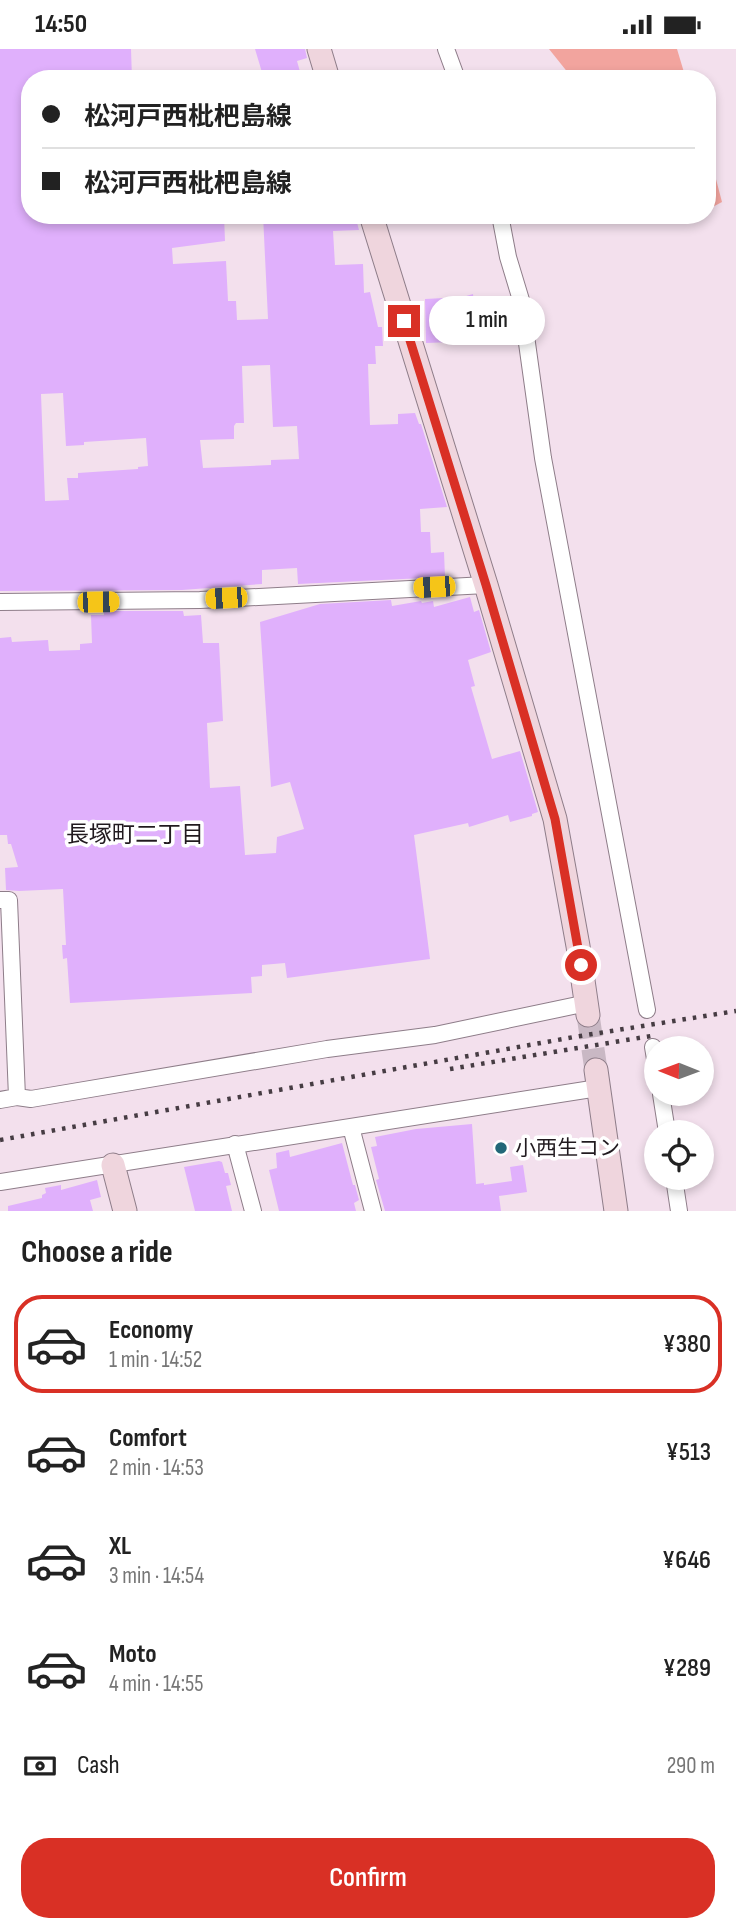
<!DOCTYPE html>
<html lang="en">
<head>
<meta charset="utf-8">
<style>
  :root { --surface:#fff; --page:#f2f2f2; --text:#222; --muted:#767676; --line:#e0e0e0; --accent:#d93025 }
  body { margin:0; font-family:"Sofia Sans Condensed","Noto Sans JP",sans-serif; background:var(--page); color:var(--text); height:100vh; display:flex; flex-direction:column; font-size:26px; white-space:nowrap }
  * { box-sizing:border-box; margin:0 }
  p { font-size:23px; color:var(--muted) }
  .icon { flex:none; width:38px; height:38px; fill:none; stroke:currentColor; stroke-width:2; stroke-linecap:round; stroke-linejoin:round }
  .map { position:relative; height:1162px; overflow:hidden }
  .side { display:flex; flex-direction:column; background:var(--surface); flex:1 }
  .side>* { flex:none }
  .guide { position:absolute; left:21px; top:21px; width:695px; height:154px; border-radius:28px; box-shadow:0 4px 10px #0003; display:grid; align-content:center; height:154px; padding:0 21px; background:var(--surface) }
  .needle { width:46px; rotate:271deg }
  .controls { position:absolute; left:644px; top:987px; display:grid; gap:14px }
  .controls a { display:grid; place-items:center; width:70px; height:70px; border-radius:50%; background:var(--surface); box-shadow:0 4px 10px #0003; font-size:35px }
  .end { position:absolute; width:32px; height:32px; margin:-16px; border:9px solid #d93025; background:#fff; box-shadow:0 0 0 4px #fff }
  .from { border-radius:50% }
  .bubble { position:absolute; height:49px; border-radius:24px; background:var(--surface); box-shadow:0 4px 10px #0003; font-size:23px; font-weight:600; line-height:49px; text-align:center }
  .car { position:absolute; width:21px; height:42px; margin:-21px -10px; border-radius:9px; box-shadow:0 0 5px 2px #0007; background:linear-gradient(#f5c518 24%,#345 0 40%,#f5c518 0 76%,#345 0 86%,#f5c518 0) }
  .guide b { display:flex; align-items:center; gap:24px; height:66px; font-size:26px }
  .guide b+b { border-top:2px solid var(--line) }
  .guide i { width:18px; height:18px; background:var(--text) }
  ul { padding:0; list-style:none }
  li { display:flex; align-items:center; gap:21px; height:98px; margin:0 14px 10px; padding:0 7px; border:4px solid transparent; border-radius:28px }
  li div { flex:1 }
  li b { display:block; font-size:26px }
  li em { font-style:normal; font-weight:600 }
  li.current { border-color:var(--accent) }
  li>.icon { width:63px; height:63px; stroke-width:1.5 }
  h2 { padding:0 21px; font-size:32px; line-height:84px }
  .pay { display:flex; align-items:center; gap:18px; height:77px; padding:0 21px; font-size:26px }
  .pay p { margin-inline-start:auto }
  .action { display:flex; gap:14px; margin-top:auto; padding:14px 21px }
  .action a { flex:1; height:80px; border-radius:28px; background:var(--accent); color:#fff; font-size:28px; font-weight:600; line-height:80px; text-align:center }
  .status { display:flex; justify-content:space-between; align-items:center; height:49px; padding:0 35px; background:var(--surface); direction:ltr }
  .status svg { height:19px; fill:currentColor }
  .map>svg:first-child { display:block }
  .green { fill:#f2a49e }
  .building { fill:#e0b0fc; fill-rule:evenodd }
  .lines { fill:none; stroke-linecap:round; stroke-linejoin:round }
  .secondary-tunnel { stroke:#c9b8c4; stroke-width:23; stroke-dasharray:23 11; stroke-linecap:butt }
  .street-casing { stroke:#8e7d89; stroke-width:18 }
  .secondary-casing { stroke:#8e7d89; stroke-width:25 }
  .street { stroke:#fff; stroke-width:16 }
  .secondary { stroke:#efd5dd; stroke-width:23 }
  .rail { stroke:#463c43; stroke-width:4.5; stroke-dasharray:3.5 7; stroke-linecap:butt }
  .route { stroke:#d93025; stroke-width:9 }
  .poi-dot { fill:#226778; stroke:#fff; stroke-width:2.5 }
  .labels { text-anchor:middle; stroke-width:7; stroke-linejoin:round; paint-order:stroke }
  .poi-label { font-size:21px; fill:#211a1f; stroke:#fff; text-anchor:start }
  .neighbourhood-label { font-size:23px; fill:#211a1f; stroke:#fff }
</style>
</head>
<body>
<div class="status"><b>14:50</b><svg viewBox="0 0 49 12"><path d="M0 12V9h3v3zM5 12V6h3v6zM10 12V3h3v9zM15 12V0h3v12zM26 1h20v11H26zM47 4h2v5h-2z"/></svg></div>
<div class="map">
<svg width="736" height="1162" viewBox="0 0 736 1162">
  <rect width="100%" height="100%" fill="#f3e0ed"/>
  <path class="green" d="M549 0H677L686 30H573Z
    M707 96 722 153 707 161Z"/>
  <path class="building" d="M0 0H131L132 30H105V25L76 27V30H30V166H224L225 192 172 199 173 215 226 212 228 252H236L237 271 268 270 263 166H355L359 181 333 182 335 216 363 215 364 244 370 243 378 278H382L383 297H375L376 315H368L370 376 398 375V365L415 364 419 375H421L447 458 420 460 421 483H430L431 504 444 503 445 528 298 535 297 519 262 521V535L182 541 0 542ZM270 316 273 378 297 377 299 410 271 411V416L203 419 200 391 234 390V377L236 374H244L242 317ZM63 344 66 397 84 396V393L146 389 148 417 138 418V420L78 424V429H67L69 451 45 452 41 345Z
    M255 0H305L307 9 297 12 302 30H264Z
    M473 245 478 292 426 294 425 250 463 248Z
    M470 548 474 563 479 561 491 603 468 611 475 637 471 638 492 710 520 702 538 763 532 765V767L510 773 508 766 469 778 468 774 414 786 430 910 287 929 285 914 262 916V927L251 928 252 944 70 954 67 909 63 910 62 896H66L63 840 19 842 6 841 5 819 18 818 11 795H8L7 786H0V589L11 588 12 593 48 591 49 602 80 601V595L92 594 91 566H104V562H183L184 567 201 566 203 594H219L223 672 207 674 210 739 240 737 245 806 276 804 277 788 304 780 290 733 271 738 260 573 320 555 391 551 392 557 421 552 422 554 433 552 434 558Z
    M472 1075 476 1135 484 1134V1136L512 1132 510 1118 523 1116 527 1143 499 1147 501 1162H385L376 1131 379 1130 371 1098 377 1097 375 1088 416 1080Z
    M342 1094 353 1136H355L359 1151 354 1154 356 1162H279L269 1121 277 1119 276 1104 289 1101 290 1108Z
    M219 1112 222 1113 225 1124H228L231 1136 226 1137 232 1162H195L184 1118Z
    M97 1131 101 1148 90 1151 93 1162H8V1157L42 1149V1146L46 1144 45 1139 61 1136V1141Z"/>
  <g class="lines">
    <path class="secondary-tunnel" d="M588 966 596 1021"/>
    <defs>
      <path id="street" d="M446 0 457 30
        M500 166 508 208 521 251 543 409 647 961
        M0 553 200 551 486 536
        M0 851H9L17 1048
        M653 998 656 1016
        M661 1045 667 1083
        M0 1051 17 1048 31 1050 327 1000 435 986 587 954
        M351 1078 373 1162
        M235 1095 253 1162
        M674 1129 679 1162
        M0 1133 598 1039"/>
      <path id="secondary" d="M319 0 328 30
        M371 166 486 536 555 770 578 897 588 966
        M596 1021 616 1162
        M113 1116 125 1162"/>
    </defs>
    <use href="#street" class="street-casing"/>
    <use href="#secondary" class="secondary-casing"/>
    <use href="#street" class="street"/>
    <use href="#secondary" class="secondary"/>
    <path class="rail" d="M450 1020 657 986
      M0 1091 574 988 736 962"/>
  </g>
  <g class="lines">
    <path class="route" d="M404 272 486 536 555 770 581 916"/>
  </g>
  <circle class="poi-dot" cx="501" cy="1099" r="7"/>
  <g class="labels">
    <g class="poi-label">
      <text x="515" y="1106">小西生コン</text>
    </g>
    <g class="neighbourhood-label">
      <text x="135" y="793">長塚町二丁目</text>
    </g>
  </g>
</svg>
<div class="controls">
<a><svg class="needle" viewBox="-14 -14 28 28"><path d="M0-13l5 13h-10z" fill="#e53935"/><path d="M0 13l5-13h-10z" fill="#767676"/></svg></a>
<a><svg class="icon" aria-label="locate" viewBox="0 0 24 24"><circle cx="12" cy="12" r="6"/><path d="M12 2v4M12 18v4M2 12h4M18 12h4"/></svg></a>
</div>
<i class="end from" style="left:581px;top:916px"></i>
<i class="end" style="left:404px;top:272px"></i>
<div class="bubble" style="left:429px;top:247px;width:116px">1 min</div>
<i class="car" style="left:434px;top:538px;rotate:267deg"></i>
<i class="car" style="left:226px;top:549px;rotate:267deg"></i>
<i class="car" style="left:98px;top:553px;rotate:89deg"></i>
<div class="guide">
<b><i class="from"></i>松河戸西枇杷島線</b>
<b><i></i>松河戸西枇杷島線</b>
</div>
</div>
<section class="side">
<h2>Choose a ride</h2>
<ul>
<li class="current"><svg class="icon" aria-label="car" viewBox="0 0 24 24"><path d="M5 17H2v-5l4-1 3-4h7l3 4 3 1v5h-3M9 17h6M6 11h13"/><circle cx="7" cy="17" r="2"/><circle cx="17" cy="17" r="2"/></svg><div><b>Economy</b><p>1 min · 14:52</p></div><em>¥380</em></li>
<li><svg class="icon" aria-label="car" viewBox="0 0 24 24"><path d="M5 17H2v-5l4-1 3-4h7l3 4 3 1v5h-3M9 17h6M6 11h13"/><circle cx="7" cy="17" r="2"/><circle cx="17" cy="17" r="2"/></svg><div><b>Comfort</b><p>2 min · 14:53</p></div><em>¥513</em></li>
<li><svg class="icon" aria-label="car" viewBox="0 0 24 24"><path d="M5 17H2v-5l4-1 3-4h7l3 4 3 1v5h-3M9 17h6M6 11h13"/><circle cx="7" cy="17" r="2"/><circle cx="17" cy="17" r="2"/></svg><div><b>XL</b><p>3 min · 14:54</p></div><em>¥646</em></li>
<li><svg class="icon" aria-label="car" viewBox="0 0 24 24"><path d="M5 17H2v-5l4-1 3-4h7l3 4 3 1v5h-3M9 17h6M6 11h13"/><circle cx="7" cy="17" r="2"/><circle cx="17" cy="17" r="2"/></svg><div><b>Moto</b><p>4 min · 14:55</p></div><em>¥289</em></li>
</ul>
<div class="pay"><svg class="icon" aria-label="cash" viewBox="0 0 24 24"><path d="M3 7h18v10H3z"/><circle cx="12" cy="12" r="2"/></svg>Cash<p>290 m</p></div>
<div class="action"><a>Confirm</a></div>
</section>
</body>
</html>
